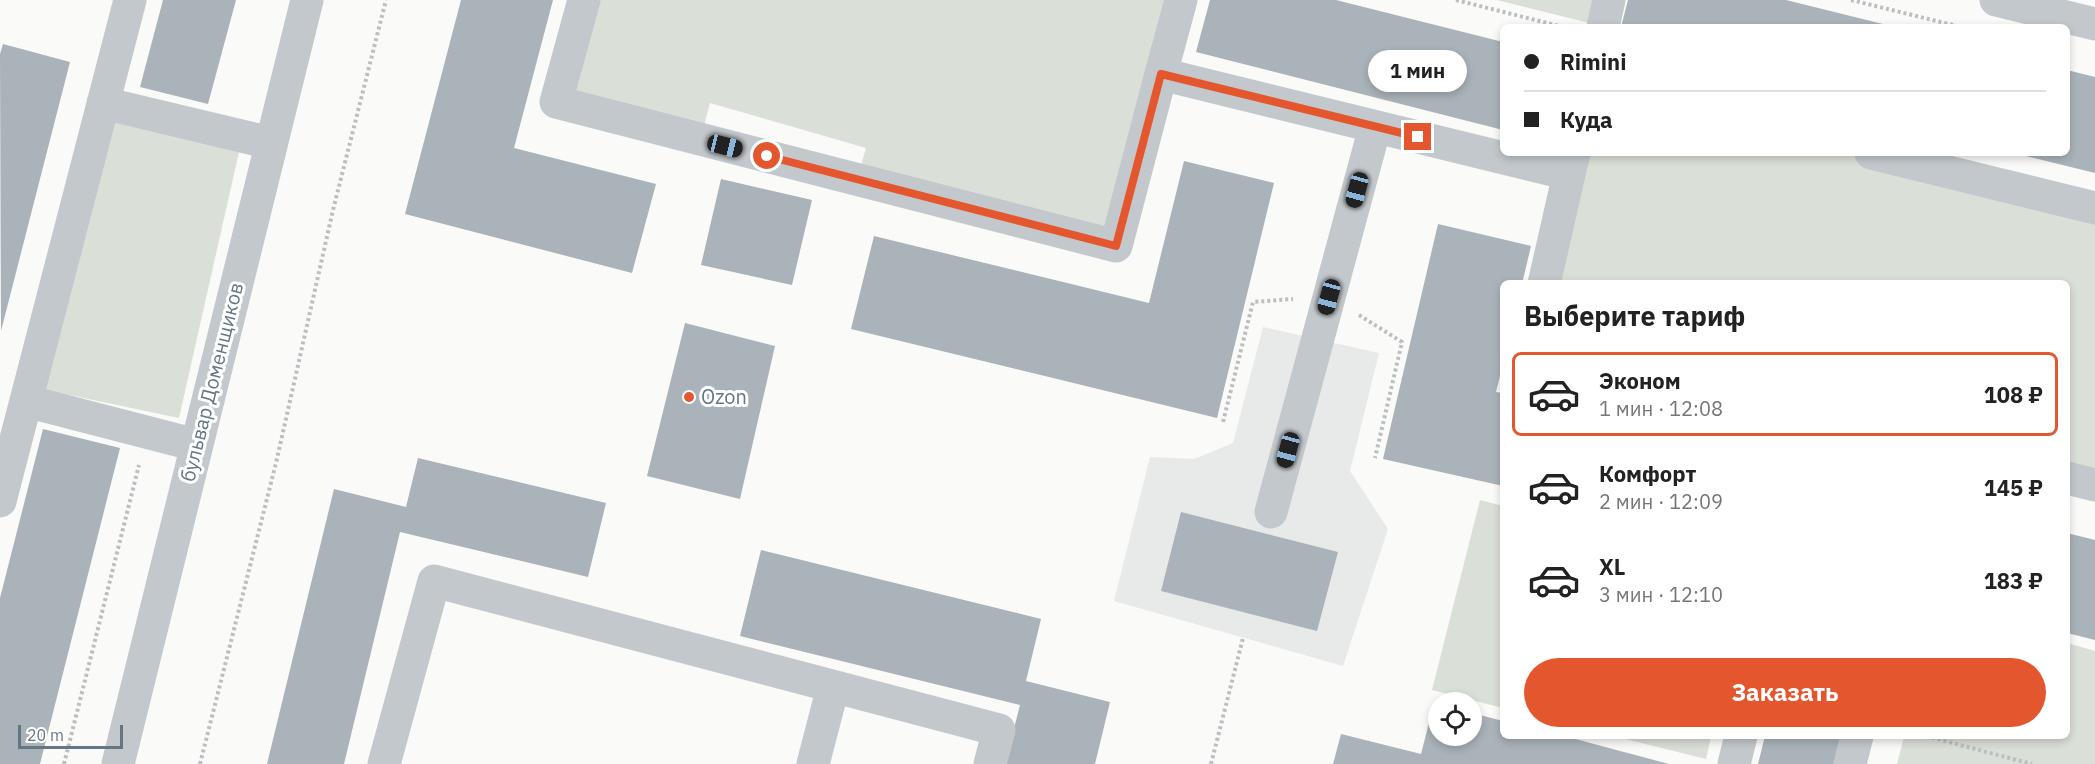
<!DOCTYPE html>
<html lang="ru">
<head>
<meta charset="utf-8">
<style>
  :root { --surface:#fff; --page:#f6f6f6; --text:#222; --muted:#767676; --line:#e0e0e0; --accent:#e4572e }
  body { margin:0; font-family:"IBM Plex Sans",sans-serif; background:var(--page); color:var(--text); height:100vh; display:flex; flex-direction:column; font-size:22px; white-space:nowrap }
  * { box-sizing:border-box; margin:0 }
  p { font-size:20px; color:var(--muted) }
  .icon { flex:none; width:33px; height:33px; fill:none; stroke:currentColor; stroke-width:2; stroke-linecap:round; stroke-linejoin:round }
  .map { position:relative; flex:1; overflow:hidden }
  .details { position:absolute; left:1500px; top:280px; width:570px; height:459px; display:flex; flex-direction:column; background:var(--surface); border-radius:9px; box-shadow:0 3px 9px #0003 }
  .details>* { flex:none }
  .top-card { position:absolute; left:1500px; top:24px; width:570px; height:132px; border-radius:9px; box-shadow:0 3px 9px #0003; display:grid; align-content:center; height:132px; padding:0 24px; background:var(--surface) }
  .controls { position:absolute; left:1428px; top:692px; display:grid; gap:12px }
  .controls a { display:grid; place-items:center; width:54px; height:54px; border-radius:50%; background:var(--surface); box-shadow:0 3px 9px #0003; font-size:30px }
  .scale { position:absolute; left:18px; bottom:15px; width:105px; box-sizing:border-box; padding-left:6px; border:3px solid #657683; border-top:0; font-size:16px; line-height:21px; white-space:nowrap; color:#657683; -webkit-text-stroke:4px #fff; paint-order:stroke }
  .end { position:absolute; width:27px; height:27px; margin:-14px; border:8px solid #e4572e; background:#fff; box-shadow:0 0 0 3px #fff }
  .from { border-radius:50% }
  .bubble { position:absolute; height:42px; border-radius:21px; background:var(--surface); box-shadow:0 3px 9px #0003; font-size:20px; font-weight:700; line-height:42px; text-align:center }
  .car { position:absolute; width:18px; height:36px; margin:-18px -9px; border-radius:8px; box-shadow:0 0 4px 2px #0007; background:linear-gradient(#222 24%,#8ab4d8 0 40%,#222 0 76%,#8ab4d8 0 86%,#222 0) }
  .top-card b { display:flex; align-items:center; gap:21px; height:57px; font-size:22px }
  .top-card b+b { border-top:2px solid var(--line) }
  .top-card i { width:15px; height:15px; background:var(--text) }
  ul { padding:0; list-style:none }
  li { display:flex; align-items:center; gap:18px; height:84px; margin:0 12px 9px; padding:0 12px; border:3px solid transparent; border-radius:9px }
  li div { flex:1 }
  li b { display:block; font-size:22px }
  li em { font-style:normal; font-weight:700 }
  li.selected { border-color:var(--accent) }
  li>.icon { width:54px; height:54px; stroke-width:1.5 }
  h2 { padding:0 24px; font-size:27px; line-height:72px }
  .action { display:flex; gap:12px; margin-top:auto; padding:12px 24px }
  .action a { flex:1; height:69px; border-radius:36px; background:var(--accent); color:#fff; font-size:24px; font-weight:700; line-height:69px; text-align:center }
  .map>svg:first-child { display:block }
  .built { fill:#e8e9e9 }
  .green { fill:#dadfd7 }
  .building { fill:#aab3b9 }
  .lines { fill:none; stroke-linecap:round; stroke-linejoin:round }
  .path { stroke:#bbbfc2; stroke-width:4; stroke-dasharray:3 3; stroke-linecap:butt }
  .minor { stroke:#c3c8cc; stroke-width:33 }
  .route { stroke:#e4572e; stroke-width:8 }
  .poi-dot { fill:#e4572e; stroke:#fff; stroke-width:2 }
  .labels { text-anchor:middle; stroke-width:6; stroke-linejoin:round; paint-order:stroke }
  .street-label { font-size:20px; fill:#657683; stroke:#fff }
  .poi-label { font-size:20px; fill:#657683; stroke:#fff; text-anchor:start }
</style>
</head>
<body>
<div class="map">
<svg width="2095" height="764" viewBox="0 0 2095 764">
  <rect width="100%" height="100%" fill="#fafaf8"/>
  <path class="built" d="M1263 327 1379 353 1350 471 1388 529 1343 666 1114 601 1150 457 1194 459 1233 443Z"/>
  <path class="green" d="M588 0H1171L1113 238 859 173 866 148 710 103 702 133 561 97Z
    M1497 0H1599L1593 24Z
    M108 115 239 152 179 418 36 388Z
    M1574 153H1871L2095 208V485L2067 478V284H1544Z
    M1480 500 1503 506V708L1432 690Z
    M2067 643 2095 651V764H1897L1904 737 2067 736Z
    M1617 737H1711L1706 759Z"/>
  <path class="building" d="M163 0H236L208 104 140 87Z
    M461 0H553L514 148 656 184 632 273 405 214Z
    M1210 0H1336L1503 42V130L1196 52Z
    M1628 0H1786L1891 26 1621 27Z
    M3 44 70 62 1 331 0 54Z
    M2067 70 2095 77V173L2018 154 2067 153Z
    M1184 161 1274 183 1217 418 851 329 874 236 1149 303Z
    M721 179 812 200 792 285 701 265Z
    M1438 224 1531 246 1522 284H1503V364L1496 392 1503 393V486L1383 459Z
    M685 323 775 346 740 499 647 476Z
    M43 429 120 448 40 764H0V598Z
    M418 458 606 503 588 577 400 532 344 764H267L334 489 406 507Z
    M1181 512 1338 552 1317 631 1161 591Z
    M2067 533 2095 540V640L2067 633Z
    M761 550 1041 619 1026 681 1110 702 1095 764H1005L1020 705 740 636Z
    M1434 703 1438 704V735H1472V713L1503 721V736H1564L1669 764H1333L1341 734 1421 754Z
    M1765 736H1845L1839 764H1758Z"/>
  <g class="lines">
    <path class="path" d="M1456 0 1563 27
      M1851 0 1961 27
      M1359 315 1402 342 1375 458
      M1223 422 1253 302 1293 299
      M1926 736 2032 764
      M64 764 139 465
      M200 764 276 463 333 210 386 0
      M1211 764 1243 638"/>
    <path class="minor" d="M584 0 556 102 1116 246 1161 74
      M1181 0 1161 74 1569 174 1574 153
      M1996 0 2095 24
      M1603 27 1609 0
      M103 103 271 143
      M1871 153 2095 208
      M1544 284 1569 174
      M26 401 196 445
      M2067 478 2095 485
      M0 501 130 0
      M1271 512 1375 127
      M118 764 307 0
      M384 764 434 581 999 730 990 764
      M813 764 833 687
      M1734 764 1741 736
      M1850 764 1857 736"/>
  </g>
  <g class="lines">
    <path class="route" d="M767 156 1116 246 1161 74 1418 137"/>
  </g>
  <circle class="poi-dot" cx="689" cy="397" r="6"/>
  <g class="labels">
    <g class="street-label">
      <text transform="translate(212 382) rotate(-76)" y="7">бульвар Доменщиков</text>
    </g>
    <g class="poi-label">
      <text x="701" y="404">Ozon</text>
    </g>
  </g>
</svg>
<div class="controls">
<a><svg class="icon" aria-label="locate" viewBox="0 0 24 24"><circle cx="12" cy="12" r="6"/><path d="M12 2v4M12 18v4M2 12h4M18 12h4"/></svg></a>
</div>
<div class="scale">20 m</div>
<i class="end from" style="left:767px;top:156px"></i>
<i class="end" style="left:1418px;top:137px"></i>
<div class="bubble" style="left:1368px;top:50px;width:99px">1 мин</div>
<i class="car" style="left:725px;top:146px;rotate:104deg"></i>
<i class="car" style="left:1357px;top:190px;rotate:195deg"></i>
<i class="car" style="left:1329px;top:297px;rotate:195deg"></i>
<i class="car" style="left:1288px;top:450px;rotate:195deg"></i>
<div class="top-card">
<b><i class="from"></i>Rimini</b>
<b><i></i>Куда</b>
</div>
<section class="details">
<h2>Выберите тариф</h2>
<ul>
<li class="selected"><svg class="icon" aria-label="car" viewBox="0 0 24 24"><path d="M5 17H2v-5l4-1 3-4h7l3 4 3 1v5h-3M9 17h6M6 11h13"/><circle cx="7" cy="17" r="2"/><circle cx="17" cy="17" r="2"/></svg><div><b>Эконом</b><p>1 мин · 12:08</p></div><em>108 ₽</em></li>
<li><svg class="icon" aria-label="car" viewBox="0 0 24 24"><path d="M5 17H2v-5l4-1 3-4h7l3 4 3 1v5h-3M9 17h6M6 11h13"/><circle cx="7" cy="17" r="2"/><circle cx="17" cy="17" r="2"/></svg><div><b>Комфорт</b><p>2 мин · 12:09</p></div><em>145 ₽</em></li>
<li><svg class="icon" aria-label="car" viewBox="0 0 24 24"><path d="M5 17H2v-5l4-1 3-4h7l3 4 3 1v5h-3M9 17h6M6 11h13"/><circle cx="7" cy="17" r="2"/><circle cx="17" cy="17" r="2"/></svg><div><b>XL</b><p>3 мин · 12:10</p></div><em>183 ₽</em></li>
</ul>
<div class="action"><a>Заказать</a></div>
</section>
</div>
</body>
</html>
